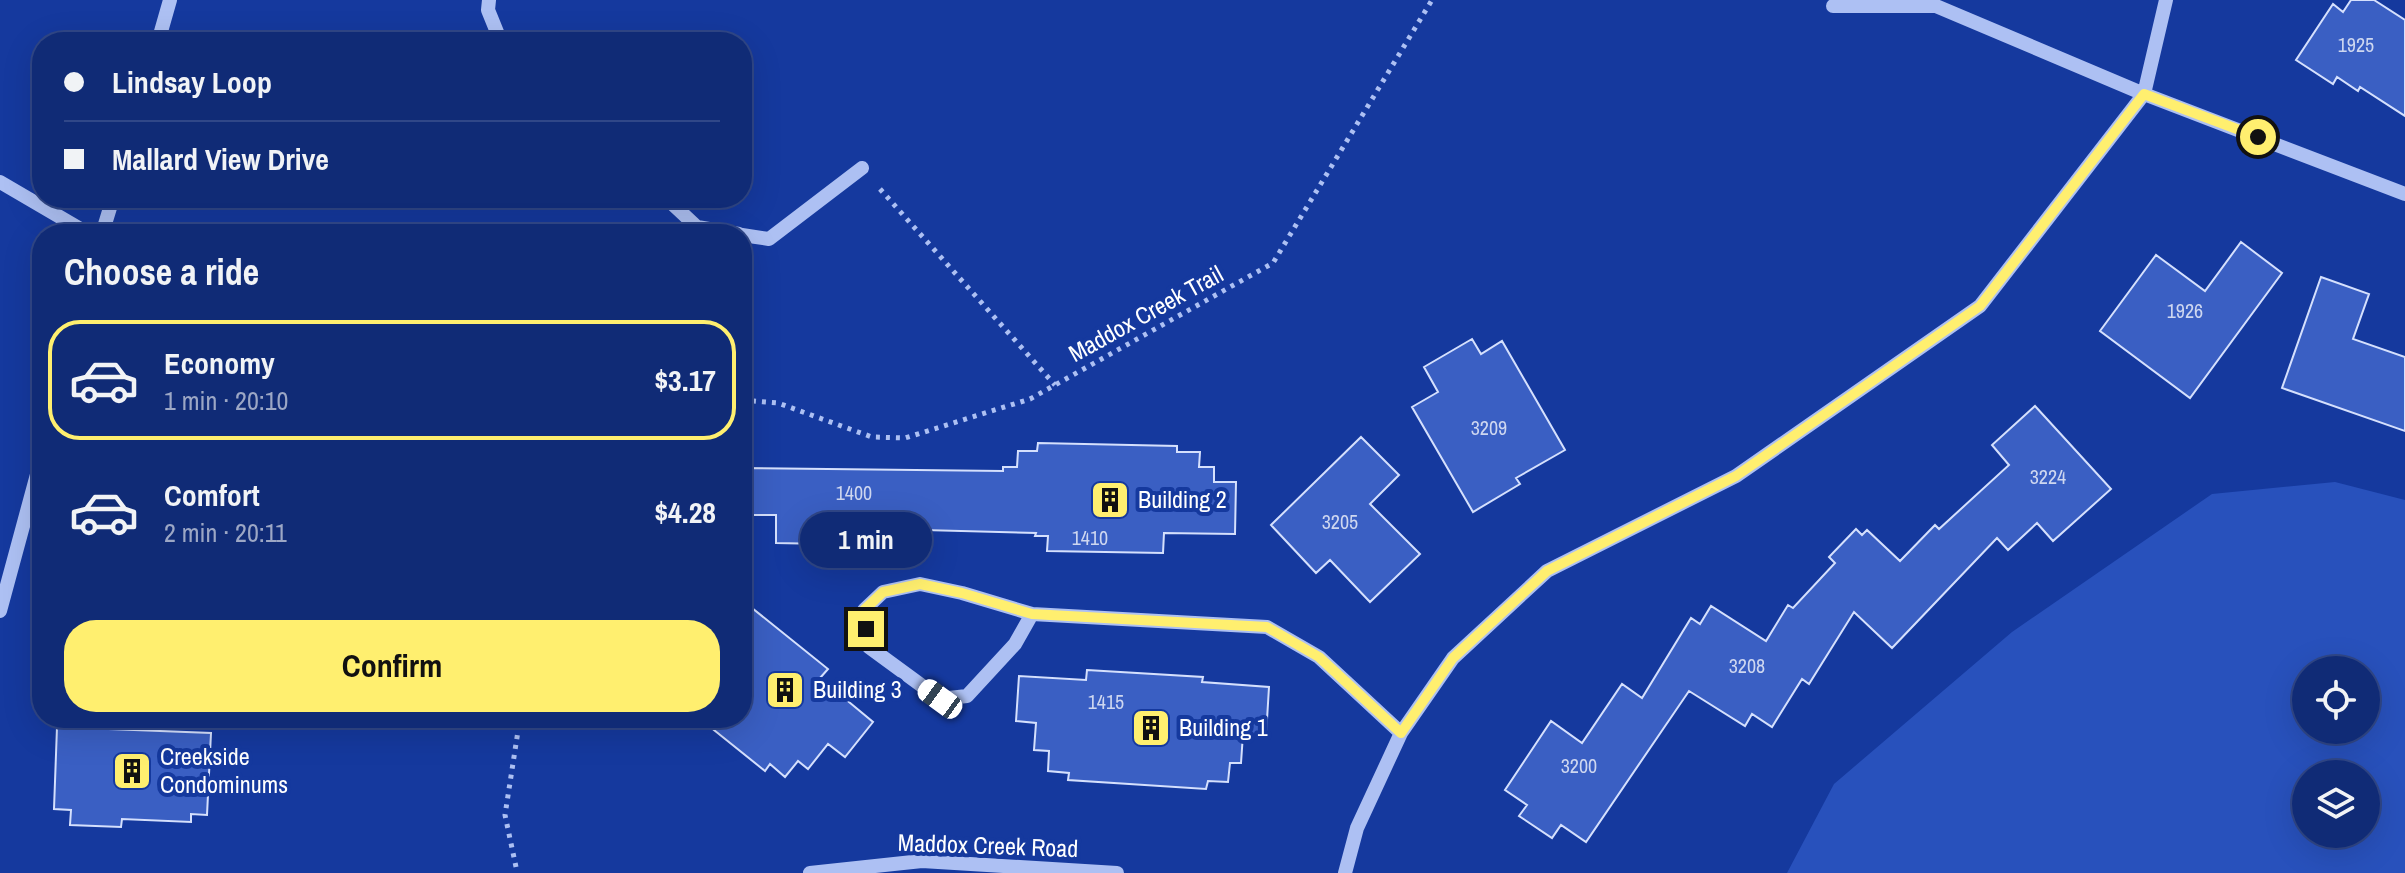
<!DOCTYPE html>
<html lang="en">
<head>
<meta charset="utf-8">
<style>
  :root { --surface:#102b76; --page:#1e377e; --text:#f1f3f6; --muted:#9ca7c5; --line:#304788; --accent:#ffef6f }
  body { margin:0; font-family:"Archivo Narrow",sans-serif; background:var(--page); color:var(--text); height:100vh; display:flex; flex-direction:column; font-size:30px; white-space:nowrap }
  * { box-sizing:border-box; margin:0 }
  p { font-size:26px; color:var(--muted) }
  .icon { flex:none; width:44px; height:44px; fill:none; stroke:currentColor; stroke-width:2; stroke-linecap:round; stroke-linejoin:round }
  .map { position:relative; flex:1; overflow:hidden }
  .sheet { position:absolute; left:32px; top:224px; width:720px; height:504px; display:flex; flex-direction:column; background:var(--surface); border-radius:32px; box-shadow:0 8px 32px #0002,0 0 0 2px var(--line) }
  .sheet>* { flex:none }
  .hud { position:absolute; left:32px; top:32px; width:720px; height:176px; border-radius:32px; box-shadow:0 8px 32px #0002,0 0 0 2px var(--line); display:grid; align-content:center; height:176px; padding:0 32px; background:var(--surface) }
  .buttons { position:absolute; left:2292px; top:656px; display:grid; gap:16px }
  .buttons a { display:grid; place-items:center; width:88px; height:88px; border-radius:50%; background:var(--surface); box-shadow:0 8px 32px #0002,0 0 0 2px var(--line); font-size:40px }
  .end { position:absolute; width:36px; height:36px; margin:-18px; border:10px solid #ffef6f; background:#111; box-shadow:0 0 0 4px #111 }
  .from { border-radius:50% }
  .bubble { position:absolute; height:56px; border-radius:28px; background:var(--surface); box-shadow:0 8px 32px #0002,0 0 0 2px var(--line); font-size:26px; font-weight:700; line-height:56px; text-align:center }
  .car { position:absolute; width:24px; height:48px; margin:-24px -12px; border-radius:10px; box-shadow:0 0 6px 2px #0007; background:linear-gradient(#fff 24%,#345 0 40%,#fff 0 76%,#345 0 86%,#fff 0) }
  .hud b { display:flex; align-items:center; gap:28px; height:76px; font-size:30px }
  .hud b+b { border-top:2px solid var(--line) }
  .hud i { width:20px; height:20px; background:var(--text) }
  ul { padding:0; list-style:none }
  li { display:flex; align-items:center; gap:24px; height:120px; margin:0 16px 12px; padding:0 16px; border:4px solid transparent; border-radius:32px }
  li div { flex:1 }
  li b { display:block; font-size:30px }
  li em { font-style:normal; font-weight:700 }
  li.on { border-color:var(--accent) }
  li>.icon { width:72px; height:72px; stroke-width:1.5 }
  h2 { padding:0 32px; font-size:36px; line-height:96px }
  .action { display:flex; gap:16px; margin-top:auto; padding:16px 32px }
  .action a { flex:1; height:92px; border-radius:32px; background:var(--accent); color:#111; font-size:32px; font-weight:700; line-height:92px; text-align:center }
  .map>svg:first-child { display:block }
  .green { fill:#2851bc; fill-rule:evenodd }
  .building { fill:#3a5fc3; stroke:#d5e0fd; stroke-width:2 }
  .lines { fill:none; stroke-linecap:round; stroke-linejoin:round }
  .path { stroke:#adc0f3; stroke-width:5; stroke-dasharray:4 6; stroke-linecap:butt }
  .minor { stroke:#adc0f3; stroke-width:14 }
  .route { stroke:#ffef6f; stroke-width:10 }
  .labels { text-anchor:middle; stroke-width:8; stroke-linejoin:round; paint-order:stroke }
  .number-label { font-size:20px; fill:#ced7f0 }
  .street-label { font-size:24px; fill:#fff; stroke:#15399e }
  .poi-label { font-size:24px; fill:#fff; stroke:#15399e; text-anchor:start }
</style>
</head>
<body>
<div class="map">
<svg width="2405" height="873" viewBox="0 0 2405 873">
  <rect width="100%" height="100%" fill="#15399e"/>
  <path class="green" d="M2335 482 2405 500V873H1787L1834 784 2012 632 2212 494ZM2306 670H2366V730H2306ZM2306 774H2366V834H2306Z"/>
  <path class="building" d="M2351 0H2374L2405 20V116L2360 87 2358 91 2337 77 2333 84 2296 60 2333 4 2343 12Z
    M2241 242 2282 273 2190 398 2100 331 2156 255 2205 291Z
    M2321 277 2369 294 2353 339 2405 357V431L2282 388Z
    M1472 339 1481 354 1502 341 1565 450 1516 478 1520 484 1473 512 1412 407 1438 392 1424 367Z
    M2035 406 2111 489 2053 541 2037 523 2008 550 1997 538 1892 648 1854 612 1809 684 1802 679 1772 727 1752 714 1745 726 1689 691 1586 842 1561 825 1552 838 1519 816 1527 805 1505 790 1551 721 1582 743 1622 684 1642 698 1691 618 1700 624 1711 606 1766 641 1788 605 1793 608 1835 563 1829 557 1856 529 1862 535 1867 530 1900 561 1935 525 1939 529 2009 465 1992 445Z
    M1361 437 1399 475 1370 504 1420 554 1370 602 1330 560 1316 573 1271 525Z
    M1038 443 1177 446V452H1200L1199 467H1214V482H1236L1235 534 1164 533 1163 553 1047 551 1048 536H1035L1036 533 924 530V546L776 543V515H742V468L1003 471V467H1017L1018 451H1037Z
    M742 600 828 669 820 678 873 722 845 757 828 744 808 769 798 761 785 777 770 764 765 771 699 718H742Z
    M1087 670 1203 677 1202 682 1269 687 1266 736 1243 734 1241 763H1230L1228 782 1208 781 1206 789 1068 780 1069 773 1048 771 1049 751 1034 750 1036 723 1016 721 1019 676 1086 680Z
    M57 727 211 733 207 815 191 814V822L122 819 121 827 70 825 71 810 54 809Z"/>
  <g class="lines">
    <path class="path" d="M880 189 1055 385
      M742 400 778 403 872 437 905 438 1030 399 1273 263 1432 0
      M516 867 505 815 520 718"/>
    <path class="minor" d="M489 0 488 10 501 42
      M1833 6H1936L2144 94 2405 194
      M158 42 170 0
      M0 182 89 234
      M666 198 697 227 739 234
      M102 234 113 198
      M742 235 769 239 862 168
      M0 611 42 456
      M1032 614 1015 644 967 696 940 699 869 647 864 610 883 592 920 584 962 593 1032 614 1267 627 1319 657 1401 733
      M810 873 922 861 1117 873
      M1345 873 1357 828 1401 733 1453 658 1547 571 1736 476 1980 306 2144 94 2166 0"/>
  </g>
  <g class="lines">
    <path class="route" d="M866 629 864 610 883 592 920 584 962 593 1032 614 1267 627 1319 657 1401 733 1453 658 1547 571 1736 476 1980 306 2144 94 2258 137"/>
  </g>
  <defs>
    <symbol id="building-square" viewBox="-11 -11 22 22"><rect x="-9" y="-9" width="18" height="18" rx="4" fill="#ffef6f" stroke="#15399e"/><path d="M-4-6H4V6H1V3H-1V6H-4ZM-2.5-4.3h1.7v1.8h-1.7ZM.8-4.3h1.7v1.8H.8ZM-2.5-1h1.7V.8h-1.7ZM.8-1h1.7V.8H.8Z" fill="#111"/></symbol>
  </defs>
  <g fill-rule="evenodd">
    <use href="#building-square" x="1088" y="478" width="44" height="44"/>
    <use href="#building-square" x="763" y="668" width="44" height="44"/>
    <use href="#building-square" x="1129" y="706" width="44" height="44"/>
    <use href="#building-square" x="110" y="749" width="44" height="44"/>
  </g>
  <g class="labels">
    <g class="number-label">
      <text x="2356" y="52">1925</text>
      <text x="2185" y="318">1926</text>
      <text x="1489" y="435">3209</text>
      <text x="2048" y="484">3224</text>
      <text x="854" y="500">1400</text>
      <text x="1340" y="529">3205</text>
      <text x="1090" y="545">1410</text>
      <text x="1747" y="673">3208</text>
      <text x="1106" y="709">1415</text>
      <text x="1579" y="773">3200</text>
    </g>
    <g class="street-label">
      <text transform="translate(1146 314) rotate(-29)" y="8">Maddox Creek Trail</text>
      <text transform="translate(988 846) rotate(2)" y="8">Maddox Creek Road</text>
    </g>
    <g class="poi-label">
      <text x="1138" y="508">Building 2</text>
      <text x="813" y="698">Building 3</text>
      <text x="1179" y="736">Building 1</text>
      <text x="160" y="765">Creekside<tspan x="160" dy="28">Condominums</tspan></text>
    </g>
  </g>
</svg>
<div class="buttons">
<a><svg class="icon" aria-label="locate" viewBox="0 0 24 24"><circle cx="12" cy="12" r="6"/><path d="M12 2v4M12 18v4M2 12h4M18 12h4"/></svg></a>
<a><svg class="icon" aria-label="layers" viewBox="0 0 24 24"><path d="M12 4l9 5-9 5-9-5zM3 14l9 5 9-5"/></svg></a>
</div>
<i class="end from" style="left:2258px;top:137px"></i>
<i class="end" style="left:866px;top:629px"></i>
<div class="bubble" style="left:800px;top:512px;width:132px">1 min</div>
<i class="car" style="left:940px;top:699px;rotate:306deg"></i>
<div class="hud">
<b><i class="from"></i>Lindsay Loop</b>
<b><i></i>Mallard View Drive</b>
</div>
<section class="sheet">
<h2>Choose a ride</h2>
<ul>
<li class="on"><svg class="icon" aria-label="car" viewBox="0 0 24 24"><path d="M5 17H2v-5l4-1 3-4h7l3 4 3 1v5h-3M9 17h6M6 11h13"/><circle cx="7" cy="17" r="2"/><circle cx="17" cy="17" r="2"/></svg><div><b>Economy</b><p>1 min · 20:10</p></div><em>$3.17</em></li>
<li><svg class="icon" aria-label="car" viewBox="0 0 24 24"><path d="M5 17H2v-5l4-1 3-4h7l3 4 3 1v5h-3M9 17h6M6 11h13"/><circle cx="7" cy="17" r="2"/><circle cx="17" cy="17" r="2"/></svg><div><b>Comfort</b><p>2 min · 20:11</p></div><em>$4.28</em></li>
</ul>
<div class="action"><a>Confirm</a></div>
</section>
</div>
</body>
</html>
